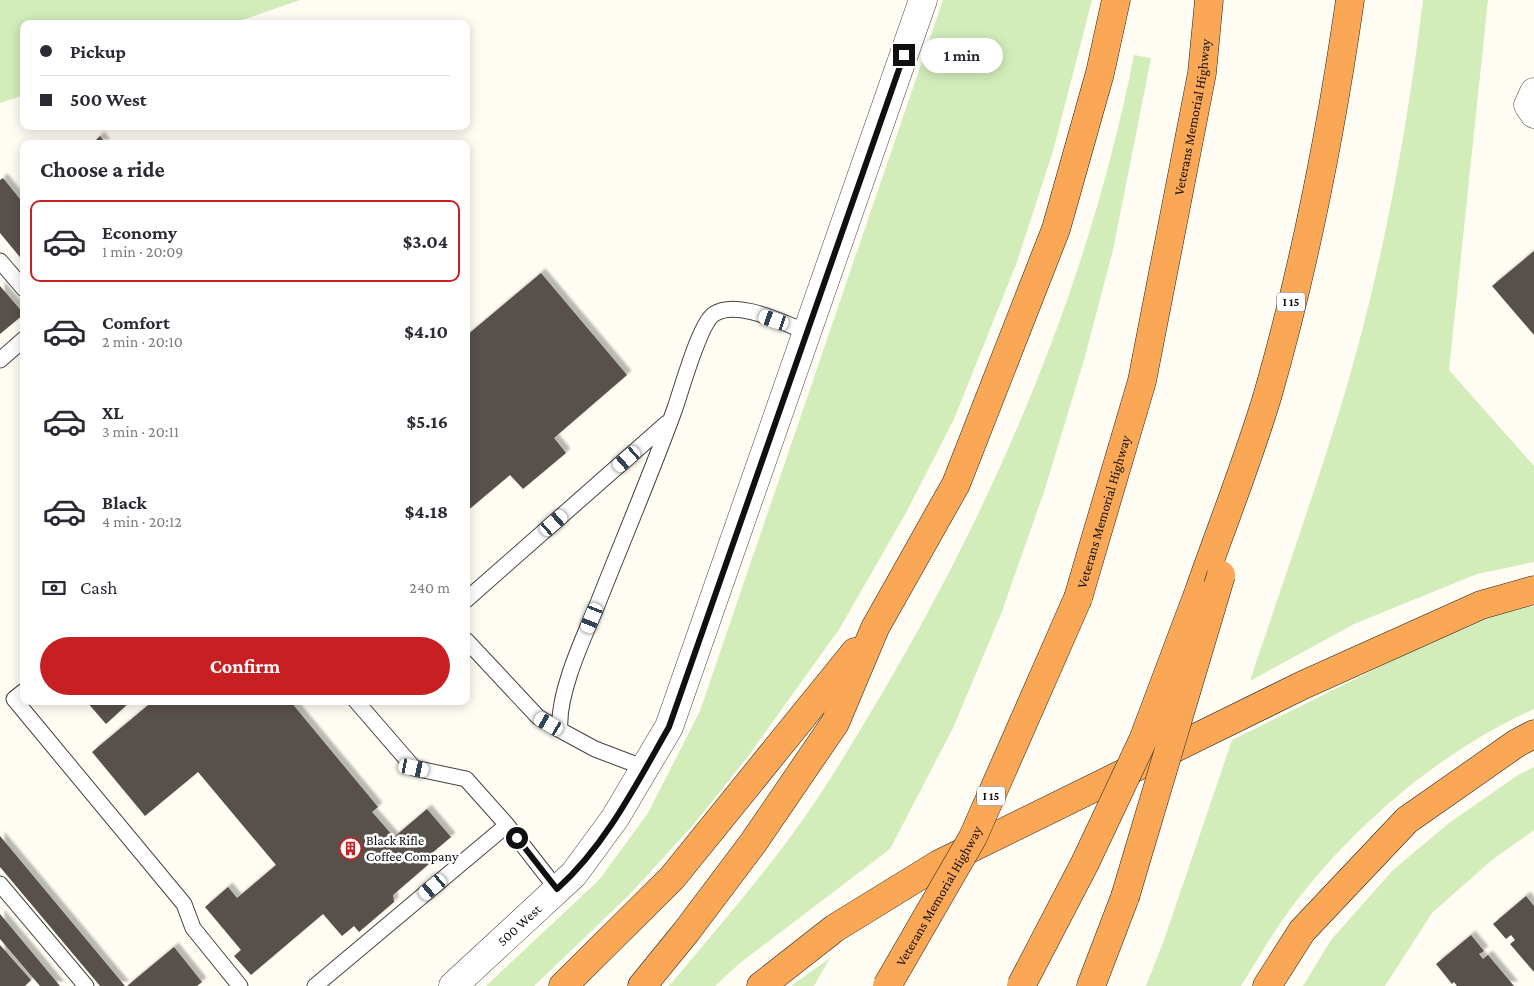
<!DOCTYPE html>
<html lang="en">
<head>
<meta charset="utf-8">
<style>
  :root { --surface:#fff; --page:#f7f7f7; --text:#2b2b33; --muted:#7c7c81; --line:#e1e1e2; --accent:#c82022 }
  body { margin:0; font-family:"Crimson Pro",serif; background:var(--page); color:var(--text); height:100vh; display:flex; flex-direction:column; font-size:19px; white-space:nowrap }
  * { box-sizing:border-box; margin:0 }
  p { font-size:16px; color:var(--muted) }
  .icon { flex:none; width:28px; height:28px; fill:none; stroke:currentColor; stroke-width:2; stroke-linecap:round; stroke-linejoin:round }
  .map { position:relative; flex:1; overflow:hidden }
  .details { position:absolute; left:20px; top:140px; width:450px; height:565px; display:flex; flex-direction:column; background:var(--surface); border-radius:10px; box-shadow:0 2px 12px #0003 }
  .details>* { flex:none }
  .top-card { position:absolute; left:20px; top:20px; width:450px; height:110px; border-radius:10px; box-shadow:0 2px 12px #0003; display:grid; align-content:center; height:110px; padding:0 20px; background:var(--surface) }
  .end { position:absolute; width:22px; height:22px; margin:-11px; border:6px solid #101010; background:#fff; box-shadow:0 0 0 2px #fff }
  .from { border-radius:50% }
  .bubble { position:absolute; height:35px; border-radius:18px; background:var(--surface); box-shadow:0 2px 12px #0003; font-size:16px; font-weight:700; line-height:35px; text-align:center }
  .car { position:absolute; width:15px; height:30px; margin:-15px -8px; border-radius:6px; box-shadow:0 0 4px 1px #0007; background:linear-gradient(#fff 24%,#345 0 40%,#fff 0 76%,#345 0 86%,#fff 0) }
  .top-card b { display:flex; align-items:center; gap:18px; height:48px; font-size:19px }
  .top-card b+b { border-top:1px solid var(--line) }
  .top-card i { width:12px; height:12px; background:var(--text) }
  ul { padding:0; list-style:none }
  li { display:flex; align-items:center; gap:15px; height:82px; margin:0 10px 8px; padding:0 10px; border:2px solid transparent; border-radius:10px }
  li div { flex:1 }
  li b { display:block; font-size:19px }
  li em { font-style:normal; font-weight:700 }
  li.current { border-color:var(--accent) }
  li>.icon { width:45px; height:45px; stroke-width:1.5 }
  h2 { padding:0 20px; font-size:22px; line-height:60px }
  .pay { display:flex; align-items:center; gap:12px; height:55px; padding:0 20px; font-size:19px }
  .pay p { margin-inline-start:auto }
  .primary-button { display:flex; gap:10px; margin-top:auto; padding:10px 20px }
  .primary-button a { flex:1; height:58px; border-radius:30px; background:var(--accent); color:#fff; font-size:20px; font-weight:700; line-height:58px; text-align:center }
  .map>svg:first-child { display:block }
  .green { fill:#d2ecba }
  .building { fill:#59514c; filter:url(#shadow) }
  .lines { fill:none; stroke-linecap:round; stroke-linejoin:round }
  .lane-casing { stroke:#434343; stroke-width:17 }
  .street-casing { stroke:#434343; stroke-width:29 }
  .highway-casing { stroke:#212121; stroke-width:29 }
  .lane { stroke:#fff; stroke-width:15 }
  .street { stroke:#fff; stroke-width:28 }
  .highway { stroke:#faa756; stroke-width:28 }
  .highway-bridge-casing { stroke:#212121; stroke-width:29; stroke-linecap:butt }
  .highway-bridge { stroke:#faa756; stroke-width:28 }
  .route { stroke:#101010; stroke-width:6 }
  .labels { text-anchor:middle; stroke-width:5; stroke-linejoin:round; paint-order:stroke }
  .shield { fill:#fff; stroke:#585858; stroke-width:1 }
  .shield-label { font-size:12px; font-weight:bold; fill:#101010 }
  .street-label { font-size:14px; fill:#101010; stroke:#fff }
  .poi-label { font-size:14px; fill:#101010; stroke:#fff; text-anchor:start }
</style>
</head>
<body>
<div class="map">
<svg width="1534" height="986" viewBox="0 0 1534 986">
  <defs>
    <filter id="shadow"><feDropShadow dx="4.5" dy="-4.5" stdDeviation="1" flood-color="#0004"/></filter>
  </defs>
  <rect width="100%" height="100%" fill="#fffdf3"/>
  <path class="green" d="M0 0H300L231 24H24V95L0 103Z
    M943 0H1092L1053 151 1017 262 954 419 907 511 840 628 746 759 694 824 629 895 534 986H486L599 880 648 813 700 711Z
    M1423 0H1488L1449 370 1534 466V562L1477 574 1354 624 1250 681C1282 584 1317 487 1346 389 1383 263 1407 131 1423 0Z
    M1134 55 1151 58 1113 250 1084 360 1044 492 1001 614 953 728 890 849 740 963 715 986H669C708 939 749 892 786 843 825 791 858 734 891 678 1003 485 1091 275 1134 55Z
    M1534 606V709C1437 752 1342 835 1281 922 1267 943 1254 965 1241 986H1146L1164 940 1232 740 1432 641 1497 614Z
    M1534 767V830L1492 860 1432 913 1385 986H1303L1331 940 1393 870 1449 823 1518 775Z
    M830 958 814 986H791Z"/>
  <path class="building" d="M100 136 106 144H92Z
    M3 178 24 204V262L0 233V180Z
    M1534 251V335L1492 286Z
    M541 273 627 375 554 438 566 453 523 489 510 475 466 512V336Z
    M0 286 24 314 0 334Z
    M86 701H131L106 724Z
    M153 701H290L378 807 372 812 394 837 427 809 451 837 425 859 429 864 393 895 394 902 359 932 354 926 342 936 323 914 251 975 234 956 241 950 205 907 228 887 237 898 276 865 198 772 145 816 92 752Z
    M0 836 125 986H100L0 867Z
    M1526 896 1534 906V972L1510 944 1515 940 1511 935 1506 939 1493 924Z
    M0 914 60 986H40L0 939Z
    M1471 935 1484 951 1479 954 1483 959 1488 955 1514 986H1457L1454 982 1452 984 1436 964Z
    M0 945 31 980 25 986H0Z
    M174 947 202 982 197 986H127Z"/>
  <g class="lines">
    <defs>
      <path id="lane" d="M0 261 24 289
        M0 360 24 339
        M466 600 667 423
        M466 640 538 717 560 730
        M24 691 14 699 184 904 193 928 240 986
        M356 701 414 768 466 779 507 825 557 889
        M645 768 595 749 560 730C557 695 582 641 596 608 622 542 650 477 674 411 681 392 699 324 714 314 737 299 783 323 807 332
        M0 884 86 986
        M315 986 507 825"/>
      <g id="street">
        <path d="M1534 92 1528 105 1534 114"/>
        <path id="s1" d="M453 986 574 874 615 818 669 727 923 0"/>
      </g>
      <g id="highway">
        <path d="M1198 594C1221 528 1248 461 1268 394 1305 265 1331 132 1350 0"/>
        <path id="s2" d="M1078 598 1142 381 1202 73 1209 0"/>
        <path d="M563 986 672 878 855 652"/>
        <path d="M642 986 686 932 753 843 835 723 875 628 956 484 1056 229 1100 73 1116 0"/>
        <path d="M761 986 835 928 939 864 1303 685 1481 605 1534 590"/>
        <path d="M1091 986 1125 897"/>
        <path d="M1267 986 1302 931 1407 820 1517 743 1534 734"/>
      </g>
    </defs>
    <use href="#lane" class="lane-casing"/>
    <use href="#street" class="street-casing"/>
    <use href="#highway" class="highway-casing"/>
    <use href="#lane" class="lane"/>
    <use href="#street" class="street"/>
    <use href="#highway" class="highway"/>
    <defs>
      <g id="highway-bridge">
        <path d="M1125 897 1221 575"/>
        <path id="s3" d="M887 986 973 837 1078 598"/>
        <path d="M1021 986 1085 863 1143 740 1198 594"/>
      </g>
    </defs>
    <use href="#highway-bridge" class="highway-bridge-casing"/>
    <use href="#highway-bridge" class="highway-bridge"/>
  </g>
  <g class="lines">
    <path class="route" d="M517 838 557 889C606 845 637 783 669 727L904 55"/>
  </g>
  <defs>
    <symbol id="building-ring" viewBox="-11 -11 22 22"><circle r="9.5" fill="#fff" stroke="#c82022" stroke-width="1.5"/><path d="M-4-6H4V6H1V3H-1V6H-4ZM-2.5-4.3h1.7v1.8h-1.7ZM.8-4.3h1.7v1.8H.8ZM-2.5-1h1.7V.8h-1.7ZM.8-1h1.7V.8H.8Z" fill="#c82022"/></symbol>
  </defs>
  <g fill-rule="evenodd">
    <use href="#building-ring" x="338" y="836" width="25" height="25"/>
  </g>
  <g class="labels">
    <g class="shield">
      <rect x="1277" y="292.5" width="28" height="19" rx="4"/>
      <rect x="977" y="786.5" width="28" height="19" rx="4"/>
    </g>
    <g class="shield-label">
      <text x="1291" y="306">I 15</text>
      <text x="991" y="800">I 15</text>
    </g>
    <g class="street-label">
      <text dy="5" stroke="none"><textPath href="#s2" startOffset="495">Veterans Memorial Highway</textPath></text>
      <text dy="5" stroke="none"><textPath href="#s2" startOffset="90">Veterans Memorial Highway</textPath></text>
      <text dy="5" stroke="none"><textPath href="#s3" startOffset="104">Veterans Memorial Highway</textPath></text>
      <text dy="5" stroke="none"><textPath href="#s1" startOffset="90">500 West</textPath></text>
    </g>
    <g class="poi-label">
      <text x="366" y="845">Black Rifle<tspan x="366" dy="16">Coffee Company</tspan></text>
    </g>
  </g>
</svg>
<i class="end from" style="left:517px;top:838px"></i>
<i class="end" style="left:904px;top:55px"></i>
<div class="bubble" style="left:921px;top:38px;width:82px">1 min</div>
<i class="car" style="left:774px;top:320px;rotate:289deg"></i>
<i class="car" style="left:627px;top:459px;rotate:229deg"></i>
<i class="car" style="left:554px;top:523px;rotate:49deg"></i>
<i class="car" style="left:592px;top:618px;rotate:202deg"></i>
<i class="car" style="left:549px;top:724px;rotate:300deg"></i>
<i class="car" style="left:414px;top:768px;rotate:102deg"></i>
<i class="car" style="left:433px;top:887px;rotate:230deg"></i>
<div class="top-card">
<b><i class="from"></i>Pickup</b>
<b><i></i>500 West</b>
</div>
<section class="details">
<h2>Choose a ride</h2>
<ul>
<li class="current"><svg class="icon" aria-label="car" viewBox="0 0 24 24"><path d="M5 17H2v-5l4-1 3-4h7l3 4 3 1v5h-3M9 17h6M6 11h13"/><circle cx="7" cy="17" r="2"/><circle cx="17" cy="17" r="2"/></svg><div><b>Economy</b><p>1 min · 20:09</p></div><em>$3.04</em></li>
<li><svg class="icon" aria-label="car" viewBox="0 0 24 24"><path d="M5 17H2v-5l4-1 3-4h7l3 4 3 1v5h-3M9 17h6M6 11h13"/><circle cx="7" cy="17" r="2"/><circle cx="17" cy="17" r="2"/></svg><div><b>Comfort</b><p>2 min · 20:10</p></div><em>$4.10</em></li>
<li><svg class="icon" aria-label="car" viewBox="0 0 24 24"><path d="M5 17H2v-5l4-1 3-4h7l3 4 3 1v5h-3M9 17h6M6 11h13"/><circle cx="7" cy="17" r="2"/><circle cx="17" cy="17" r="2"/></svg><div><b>XL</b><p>3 min · 20:11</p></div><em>$5.16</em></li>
<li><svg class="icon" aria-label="car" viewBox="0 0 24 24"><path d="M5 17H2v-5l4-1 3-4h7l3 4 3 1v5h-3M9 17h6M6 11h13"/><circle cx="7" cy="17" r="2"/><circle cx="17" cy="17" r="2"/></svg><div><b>Black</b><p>4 min · 20:12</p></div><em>$4.18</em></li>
</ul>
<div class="pay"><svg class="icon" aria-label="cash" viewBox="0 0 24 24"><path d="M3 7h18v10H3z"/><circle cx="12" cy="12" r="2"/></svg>Cash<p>240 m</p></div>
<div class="primary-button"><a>Confirm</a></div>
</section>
</div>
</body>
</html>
